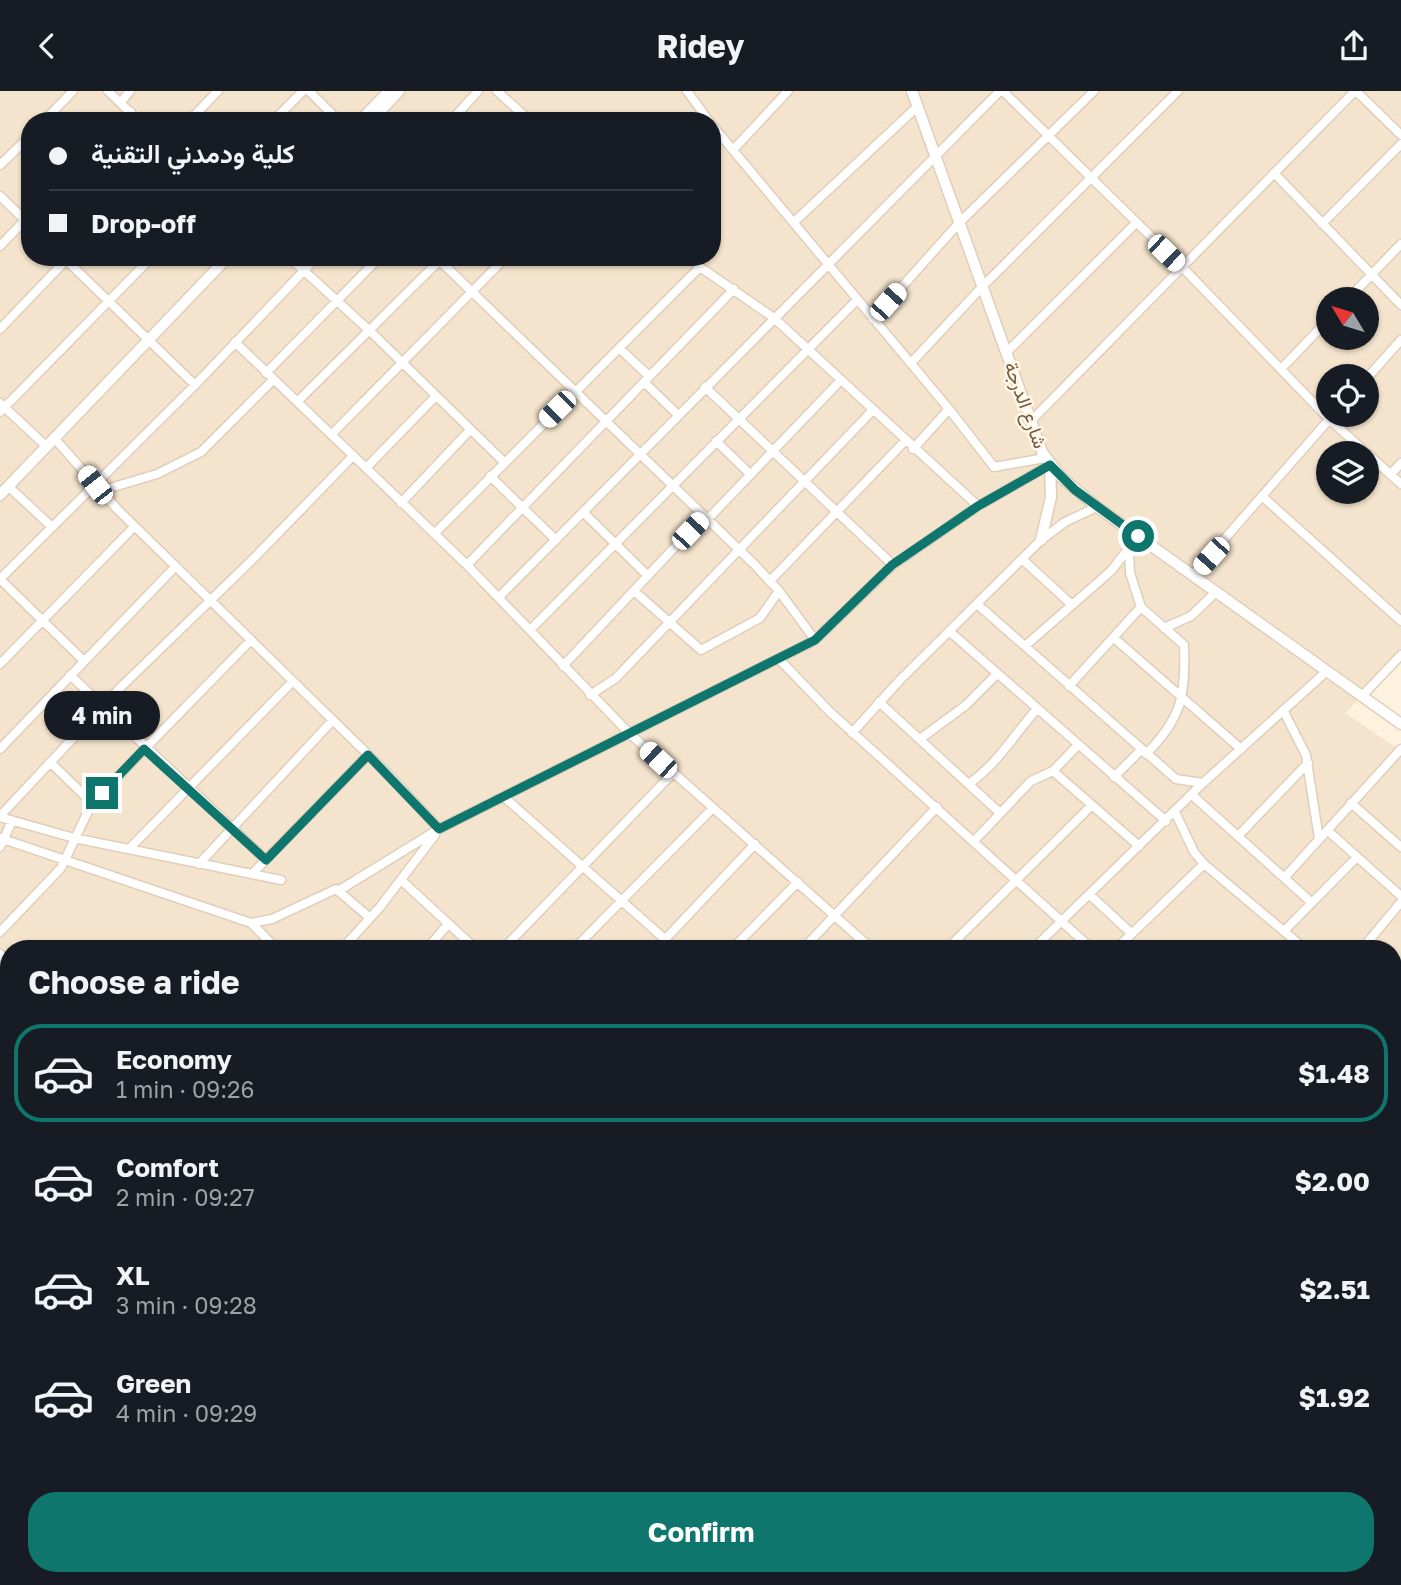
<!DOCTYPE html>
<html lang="en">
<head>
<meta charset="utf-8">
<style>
  :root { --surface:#171b24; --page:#242831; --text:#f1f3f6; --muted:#9ea1a6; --line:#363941; --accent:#0f766e }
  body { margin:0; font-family:"Golos Text",Vazirmatn,sans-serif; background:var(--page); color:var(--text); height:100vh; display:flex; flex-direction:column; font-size:26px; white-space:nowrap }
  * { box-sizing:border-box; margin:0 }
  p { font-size:23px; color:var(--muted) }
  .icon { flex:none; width:38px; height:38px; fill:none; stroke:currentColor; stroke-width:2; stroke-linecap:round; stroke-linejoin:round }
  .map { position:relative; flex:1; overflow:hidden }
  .side { position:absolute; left:0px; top:849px; width:1402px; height:646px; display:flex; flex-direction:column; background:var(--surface); border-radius:28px 28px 0 0; box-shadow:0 2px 5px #0004 }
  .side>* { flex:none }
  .top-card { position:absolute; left:21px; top:21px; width:700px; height:154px; border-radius:28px; box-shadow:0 2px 5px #0004; display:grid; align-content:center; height:154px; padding:0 28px; background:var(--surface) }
  .needle { width:46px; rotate:308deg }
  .buttons { position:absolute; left:1316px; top:196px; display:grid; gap:14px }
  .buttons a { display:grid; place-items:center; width:63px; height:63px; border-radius:50%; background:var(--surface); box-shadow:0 2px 5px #0004; font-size:35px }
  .end { position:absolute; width:32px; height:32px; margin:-16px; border:9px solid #0f766e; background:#fff; box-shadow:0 0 0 4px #fff }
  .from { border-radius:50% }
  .bubble { position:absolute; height:49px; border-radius:24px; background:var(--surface); box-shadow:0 2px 5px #0004; font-size:23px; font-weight:700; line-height:49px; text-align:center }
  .car { position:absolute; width:21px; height:42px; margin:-21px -10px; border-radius:9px; box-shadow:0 0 5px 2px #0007; background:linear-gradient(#fff 24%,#345 0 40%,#fff 0 76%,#345 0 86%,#fff 0) }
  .top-card b { display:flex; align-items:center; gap:24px; height:66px; font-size:26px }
  .top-card b+b { border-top:2px solid var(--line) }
  .top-card i { width:18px; height:18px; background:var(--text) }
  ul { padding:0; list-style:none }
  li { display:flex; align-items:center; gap:21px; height:98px; margin:0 14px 10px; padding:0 14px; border:4px solid transparent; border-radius:28px }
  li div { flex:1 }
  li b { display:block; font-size:26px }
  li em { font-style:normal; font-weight:700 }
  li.selected { border-color:var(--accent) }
  li>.icon { width:63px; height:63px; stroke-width:1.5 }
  h2 { padding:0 28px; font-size:32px; line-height:84px }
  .primary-button { display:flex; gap:14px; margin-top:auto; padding:14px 28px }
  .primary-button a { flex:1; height:80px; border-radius:28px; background:var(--accent); color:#fff; font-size:28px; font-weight:700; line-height:80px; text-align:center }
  header { display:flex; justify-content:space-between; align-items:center; height:91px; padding:0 28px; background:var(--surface); font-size:32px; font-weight:700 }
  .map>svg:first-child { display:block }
  .residential { fill:#f4e4cd; fill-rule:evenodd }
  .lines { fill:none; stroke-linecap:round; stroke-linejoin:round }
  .minor-casing { stroke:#e0ceba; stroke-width:11 }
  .tertiary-casing { stroke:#e0ceba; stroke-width:13 }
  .trunk-casing { stroke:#ddd7d3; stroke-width:16 }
  .minor { stroke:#fff; stroke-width:8 }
  .tertiary { stroke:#fff; stroke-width:10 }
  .trunk { stroke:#fbc894; stroke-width:12 }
  .route { stroke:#0f766e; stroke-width:9 }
  .labels { text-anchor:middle; stroke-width:5; stroke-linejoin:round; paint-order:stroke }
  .street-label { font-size:19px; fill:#725946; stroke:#fff6e5 }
</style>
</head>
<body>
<header><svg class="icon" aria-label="back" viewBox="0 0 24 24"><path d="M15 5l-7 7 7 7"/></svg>Ridey<svg class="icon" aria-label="share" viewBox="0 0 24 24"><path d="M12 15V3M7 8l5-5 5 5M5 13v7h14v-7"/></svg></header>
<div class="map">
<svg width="1401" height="1494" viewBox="0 0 1401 1494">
  <rect width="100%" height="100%" fill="#fcf2de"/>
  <path class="residential" d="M0 0H1401V567L1345 622 1401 660V1494H0ZM30 30H712V166H30ZM1328 208H1367V247H1328ZM1328 285H1367V324H1328ZM1328 362H1367V401H1328ZM9 858H1393V1486H9Z"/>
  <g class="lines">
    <defs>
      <path id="minor" d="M108 0 139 30
        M309 0 339 30
        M497 0 530 30
        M687 0 709 30
        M1003 0 1182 176 1329 328 1401 393
        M1356 0 1401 44
        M121 11 130 0
        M44 30 73 0
        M123 30 131 21
        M189 30 218 0
        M273 30 303 0
        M451 30 478 0
        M511 30 520 21
        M712 34 949 318 994 376 1045 367
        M733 59 788 0
        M0 74 30 45
        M1274 82 1401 214
        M0 105 30 134
        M794 131 918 15
        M1322 133 1401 53
        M0 155 30 124
        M63 166 195 294
        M289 166 370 240 504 371
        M436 166 754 473 779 500 815 549
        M1348 208 1401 153
        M873 228 959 132 1094 0
        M0 238 69 166
        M235 251 467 474 630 643 872 858
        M619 257 649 285
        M1007 261 1136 132
        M911 272 982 196 1178 0
        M1281 278 1328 229
        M266 282 380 166
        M1367 287 1401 249
        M644 291 678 324
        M705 296 893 474
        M297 311 442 167
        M0 312 47 356
        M0 321 152 166
        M1031 330 1355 0
        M332 343 506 166
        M55 348 118 419 391 686 439 738
        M716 350 750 383
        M913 358 949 318
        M366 377 436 305
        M1391 383 1401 372
        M490 385 556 449
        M9 396 52 436
        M100 400 157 383 201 361 273 289
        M1263 406 1401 530
        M401 412 470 339
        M583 421 648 485
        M707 429 841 289
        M434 443 700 176 774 227 978 415
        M1129 458 1130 482 1141 516 1184 554C1186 604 1182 627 1146 663
        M1022 468 1071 513
        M467 474 734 198
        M1193 484 1333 324
        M770 490 905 350
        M634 500 701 559 760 527 779 500
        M499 506 1000 0
        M977 513 1176 688 1203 692
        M1164 537 1191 525 1216 501
        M530 539 857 209
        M949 540 1166 730
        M1114 547 1241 658
        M1025 555 1111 480 1138 445
        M779 568 829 620 1092 858
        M84 570 0 488 195 294 317 166
        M0 573 134 436
        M563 575 704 425
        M70 584 266 769
        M1069 595 1141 516
        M590 604 616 587 873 319
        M1362 605 1401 564
        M879 611 1000 722
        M1283 619 1306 664 1319 748
        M852 642 900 589 1041 449 1065 431 1097 416
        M920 648 966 614 997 583
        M0 658 175 476
        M50 671 92 712
        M1053 680 1139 755
        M1114 686 1141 659
        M969 693C1000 670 1012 646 1037 618
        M1192 704 1311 811
        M504 706 676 858
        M1351 712 1401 756
        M1175 721 1194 761 1204 773 1305 858
        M0 725 123 594 254 467 353 365
        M0 726 74 747 281 789
        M1327 739 1401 805
        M1239 744 1308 672
        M0 747 251 832 277 858
        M974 750 1031 690 1053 680 1078 654
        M0 756 12 730
        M129 758 293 590
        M199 773 333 629
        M253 782 368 664
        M1285 786 1401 658
        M401 789 476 858
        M338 800 439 738 815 549 893 474 978 415 1050 374
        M1090 804 1131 842
        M251 832 272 828 336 798 369 826
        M1284 840 1357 766
        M0 841 61 777 92 712 251 549
        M342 858 380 816 435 744
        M427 858 448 833
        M503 858 672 683
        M574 858 712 718
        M656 858 755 753
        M732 858 798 791
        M803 858 937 716
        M947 858 1092 714
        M1033 858 1203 692 1327 580
        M1116 858 1204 773
        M1362 858 1401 811
        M0 863 9 871
        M1393 902 1401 895
        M1393 936 1401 943
        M0 945 9 943
        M1393 1001 1401 993
        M1393 1051 1401 1058
        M0 1089 9 1076
        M1393 1101 1401 1089
        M1393 1120 1401 1128
        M0 1149 9 1139
        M1393 1153 1401 1152
        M0 1167 9 1175
        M1393 1200 1401 1171
        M0 1216 9 1234
        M1393 1225 1401 1241
        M0 1361 9 1349
        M369 1486 375 1494
        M658 1486 669 1494
        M694 1486 705 1494
        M724 1486 735 1494
        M751 1486 762 1494
        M793 1486 806 1494
        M844 1486 859 1494
        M979 1486 991 1494
        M1027 1486 1035 1494
        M1066 1486 1073 1494
        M1186 1486 1199 1494
        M1229 1486 1241 1494
        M1283 1486 1290 1494
        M1392 1486 1400 1494
        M77 1494 84 1486
        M157 1494 166 1486
        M256 1494 263 1486
        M416 1494 423 1486
        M502 1494 510 1486
        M580 1494 588 1486
        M887 1494 890 1486
        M921 1494 924 1486
        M966 1494 971 1486
        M1093 1494 1098 1486
        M1163 1494 1169 1486"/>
      <path id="tertiary" d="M912 0 1042 361 1061 386 1097 416 1401 633
        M360 30 389 0
        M371 30 399 0
        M0 404 228 166
        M1041 449 1051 406 1050 374"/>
      <path id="trunk" d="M1393 1460 1401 1456
        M1316 1494 1334 1486"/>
    </defs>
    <use href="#minor" class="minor-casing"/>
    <use href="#tertiary" class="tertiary-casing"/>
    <use href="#trunk" class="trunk-casing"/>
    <use href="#minor" class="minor"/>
    <use href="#tertiary" class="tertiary"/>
    <use href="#trunk" class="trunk"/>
  </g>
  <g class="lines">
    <path class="route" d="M102 702 144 658 266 769 368 664 439 738 815 549 892 474 978 415 1050 374 1075 399 1138 445"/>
  </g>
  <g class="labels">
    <g class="street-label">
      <text transform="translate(1026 314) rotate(70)" y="7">شارع الدرجة</text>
    </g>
  </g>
</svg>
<div class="buttons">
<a><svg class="needle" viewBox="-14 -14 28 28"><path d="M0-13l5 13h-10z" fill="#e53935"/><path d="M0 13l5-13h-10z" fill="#9ea1a6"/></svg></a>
<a><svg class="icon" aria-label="locate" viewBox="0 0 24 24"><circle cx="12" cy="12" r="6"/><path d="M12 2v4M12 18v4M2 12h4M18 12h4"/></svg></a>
<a><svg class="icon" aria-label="layers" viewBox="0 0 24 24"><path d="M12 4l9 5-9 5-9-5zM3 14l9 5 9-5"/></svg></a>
</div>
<i class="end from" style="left:1138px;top:445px"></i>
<i class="end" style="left:102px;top:702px"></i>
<div class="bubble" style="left:44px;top:600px;width:116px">4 min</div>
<i class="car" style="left:1166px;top:162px;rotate:134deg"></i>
<i class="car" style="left:888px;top:211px;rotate:42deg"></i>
<i class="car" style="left:557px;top:318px;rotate:225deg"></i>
<i class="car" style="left:95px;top:394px;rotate:322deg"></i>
<i class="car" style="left:690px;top:440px;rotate:43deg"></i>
<i class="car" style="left:1211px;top:465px;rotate:222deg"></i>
<i class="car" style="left:658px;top:669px;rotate:313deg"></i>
<div class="top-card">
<b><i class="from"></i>كلية ودمدني التقنية</b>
<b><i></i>Drop-off</b>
</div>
<section class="side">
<h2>Choose a ride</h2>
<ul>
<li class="selected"><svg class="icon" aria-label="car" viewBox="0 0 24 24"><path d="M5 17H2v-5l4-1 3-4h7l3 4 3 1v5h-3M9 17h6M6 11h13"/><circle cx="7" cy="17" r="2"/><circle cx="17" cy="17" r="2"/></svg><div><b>Economy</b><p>1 min · 09:26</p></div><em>$1.48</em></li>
<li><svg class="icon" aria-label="car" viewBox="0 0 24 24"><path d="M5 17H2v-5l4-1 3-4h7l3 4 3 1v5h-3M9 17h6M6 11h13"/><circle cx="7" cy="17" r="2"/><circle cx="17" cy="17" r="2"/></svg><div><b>Comfort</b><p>2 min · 09:27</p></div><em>$2.00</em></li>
<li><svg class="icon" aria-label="car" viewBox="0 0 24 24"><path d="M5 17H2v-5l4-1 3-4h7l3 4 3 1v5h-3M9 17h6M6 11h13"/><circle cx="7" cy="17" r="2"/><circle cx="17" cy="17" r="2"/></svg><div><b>XL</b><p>3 min · 09:28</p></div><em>$2.51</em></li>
<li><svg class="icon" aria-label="car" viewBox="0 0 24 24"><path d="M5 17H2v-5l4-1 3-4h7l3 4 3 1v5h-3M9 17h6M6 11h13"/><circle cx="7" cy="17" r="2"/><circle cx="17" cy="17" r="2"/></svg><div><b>Green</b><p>4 min · 09:29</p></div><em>$1.92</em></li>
</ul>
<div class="primary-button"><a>Confirm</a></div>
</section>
</div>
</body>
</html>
